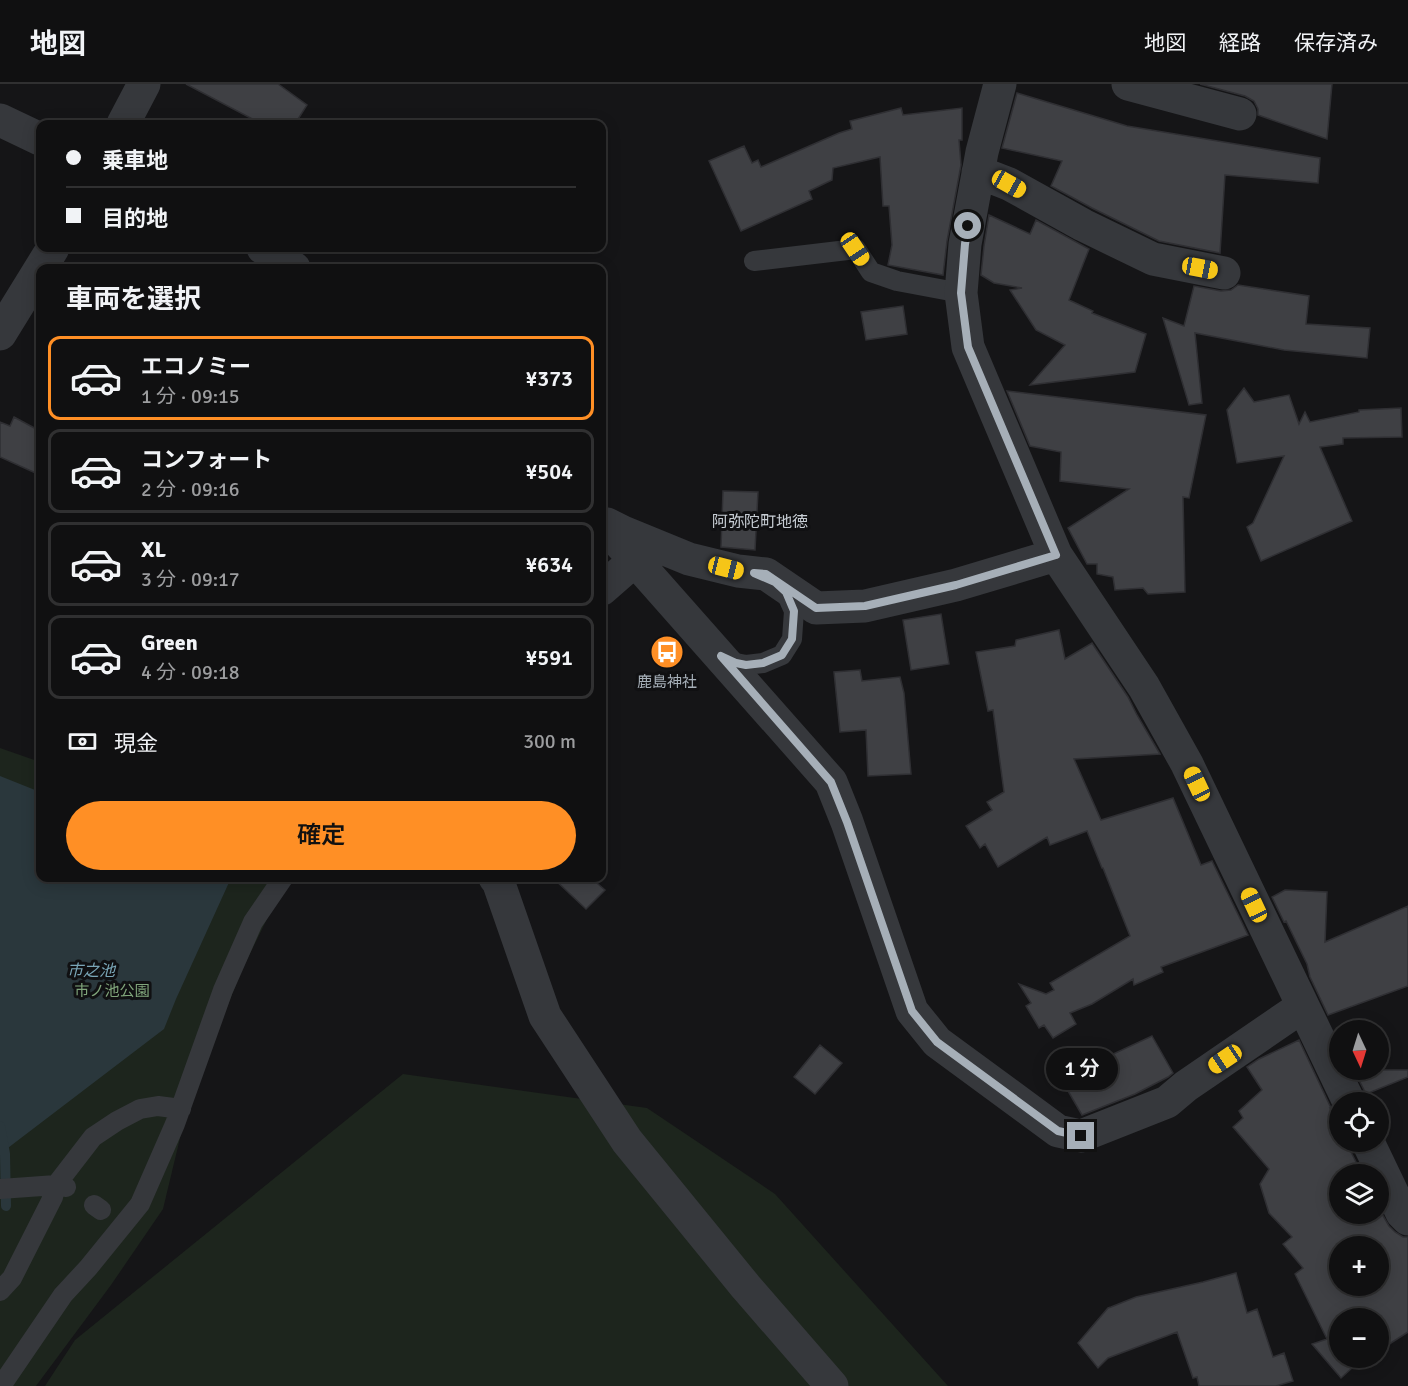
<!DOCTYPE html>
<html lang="ja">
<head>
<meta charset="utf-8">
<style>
  :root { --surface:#101011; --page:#19191a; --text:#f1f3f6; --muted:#9c9d9f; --line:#303031; --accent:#ff8f25 }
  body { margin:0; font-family:Signika,"Noto Sans JP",sans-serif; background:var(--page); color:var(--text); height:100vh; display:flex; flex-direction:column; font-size:22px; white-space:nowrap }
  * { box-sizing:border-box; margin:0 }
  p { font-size:20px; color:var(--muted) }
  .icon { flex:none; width:33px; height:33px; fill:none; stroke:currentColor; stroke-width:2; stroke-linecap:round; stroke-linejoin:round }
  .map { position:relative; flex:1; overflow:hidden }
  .side { position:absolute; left:36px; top:180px; width:570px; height:618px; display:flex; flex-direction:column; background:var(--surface); border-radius:12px; box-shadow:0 3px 15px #0003,0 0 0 2px var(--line) }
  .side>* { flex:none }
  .banner { position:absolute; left:36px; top:36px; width:570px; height:132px; border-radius:12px; box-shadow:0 3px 15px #0003,0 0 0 2px var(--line); display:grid; align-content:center; height:132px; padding:0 30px; background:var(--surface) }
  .needle { width:39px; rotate:176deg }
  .controls { position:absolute; left:1329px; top:936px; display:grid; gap:12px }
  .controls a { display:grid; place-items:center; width:60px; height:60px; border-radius:50%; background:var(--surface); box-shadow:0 3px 15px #0003,0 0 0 2px var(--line); font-size:30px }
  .end { position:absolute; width:27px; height:27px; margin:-14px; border:8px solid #a6afb8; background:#111; box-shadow:0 0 0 3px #111 }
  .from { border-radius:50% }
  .bubble { position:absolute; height:42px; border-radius:21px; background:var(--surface); box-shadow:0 3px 15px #0003,0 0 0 2px var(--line); font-size:20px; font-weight:600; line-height:42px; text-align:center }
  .car { position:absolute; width:18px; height:36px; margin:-18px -9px; border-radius:8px; box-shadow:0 0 4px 2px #0007; background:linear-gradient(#f5c518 24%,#345 0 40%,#f5c518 0 76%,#345 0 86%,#f5c518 0) }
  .banner b { display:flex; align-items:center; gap:21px; height:57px; font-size:22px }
  .banner b+b { border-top:2px solid var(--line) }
  .banner i { width:15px; height:15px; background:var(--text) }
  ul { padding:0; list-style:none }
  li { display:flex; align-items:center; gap:18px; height:84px; margin:0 12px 9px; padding:0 18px; border:3px solid var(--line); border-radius:12px }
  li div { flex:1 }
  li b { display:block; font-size:22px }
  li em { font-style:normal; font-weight:600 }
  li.current { border-color:var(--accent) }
  li>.icon { width:54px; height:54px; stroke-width:1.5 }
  h2 { padding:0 30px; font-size:27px; line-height:72px }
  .pay { display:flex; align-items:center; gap:15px; height:66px; padding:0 30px; font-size:22px }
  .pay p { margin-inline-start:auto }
  .cta { display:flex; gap:12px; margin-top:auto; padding:12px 30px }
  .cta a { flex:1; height:69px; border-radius:36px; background:var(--accent); color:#111; font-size:24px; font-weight:600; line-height:69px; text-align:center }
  header { display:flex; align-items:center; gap:36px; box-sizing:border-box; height:84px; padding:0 30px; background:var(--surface); border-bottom:2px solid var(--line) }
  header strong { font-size:28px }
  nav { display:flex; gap:33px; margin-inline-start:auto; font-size:21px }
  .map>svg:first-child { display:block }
  .green { fill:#1d251d }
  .water { fill:#2a373c }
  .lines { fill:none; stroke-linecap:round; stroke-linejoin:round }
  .stream { stroke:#2a373c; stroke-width:10 }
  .building { fill:#3f4044; stroke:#2f2f33; stroke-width:1.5; fill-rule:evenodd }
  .service { stroke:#36383c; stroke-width:20 }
  .minor { stroke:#36383c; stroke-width:33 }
  .route { stroke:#a6afb8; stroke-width:8 }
  .labels { text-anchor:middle; stroke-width:6; stroke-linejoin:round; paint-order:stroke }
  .poi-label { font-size:15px; fill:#a6afb8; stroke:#101012 }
  .park-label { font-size:15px; fill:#80a57b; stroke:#101012 }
  .neighbourhood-label { font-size:16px; fill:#c7cdd4; stroke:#101012 }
  .water-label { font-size:16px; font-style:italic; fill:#79a5b6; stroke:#101012 }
</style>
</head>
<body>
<header>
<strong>地図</strong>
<nav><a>地図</a><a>経路</a><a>保存済み</a></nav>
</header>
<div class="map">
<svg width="1408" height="1302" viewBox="0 0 1408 1302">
  <rect width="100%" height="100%" fill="#151517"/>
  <path class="green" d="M0 664 40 678V794H287L241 888 210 966 181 1050 163 1125 111 1201 36 1302H0Z
    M403 990 647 1024 775 1110 948 1302H45L75 1256Z"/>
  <path class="water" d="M0 692 40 708V794H231L176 915 164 945 0 1070Z"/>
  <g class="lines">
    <path class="stream" d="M0 1042 5 1070 6 1122"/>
  </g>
  <path class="building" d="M186 0H278L307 21 295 40H262Z
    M1200 0H1332L1327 55 1258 31V25L1254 17 1245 12Z
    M1017 9 1127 42 1320 74 1318 99 1225 91 1220 169 1159 157 1092 124 1051 102 1062 77 1002 64Z
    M901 24 903 31 962 24V56H959L961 81 947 157 943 191 888 181 892 161 889 122H883L880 73 833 84 832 96 809 107 812 115 741 147 709 77 744 62 752 79 758 76 761 83 839 49 852 45 850 37Z
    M989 131 1030 150 1036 136 1089 165 1069 216 1093 227 1092 229 1146 250 1135 288 1030 301 1065 261 1036 246 1010 206 1022 204 994 199 981 191 984 162Z
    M1238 201 1309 212 1306 240 1370 244 1367 274 1284 266 1195 249 1202 319 1189 321 1163 234 1184 242 1194 202 1221 207 1231 206Z
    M903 222 907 250 866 256 861 228Z
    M1244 304 1254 318 1289 311 1299 340 1305 328 1310 338 1359 328V326L1401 324 1402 353 1343 354V360L1320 363 1352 437 1261 477 1247 443 1253 439 1284 372 1237 379 1227 326Z
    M1007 307 1206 331 1189 414 1183 413 1185 508 1148 510 1143 504 1115 506 1113 493 1097 490V480H1087L1068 444 1129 405 1060 397 1061 368 1030 362Z
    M14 333 40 347V391L0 373V338L10 342Z
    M723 407 758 408 755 466 721 463Z
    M941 530 949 580 911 586 903 536Z
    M1059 546 1065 575 1092 559 1128 613 1137 631 1160 670 1074 675 1101 736 1173 714 1201 781 1212 777 1248 851 1161 883 1163 888 1134 901 1133 895 1092 920 1070 929 1076 940 1053 954 1044 941 1039 944 1026 922 1031 919 1019 900 1046 910 1054 906 1050 899 1130 852 1103 784H1102L1087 747 1050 761 1047 753 998 783 985 760 980 764 966 742 992 726 987 718 1004 708 993 626 988 627 976 568 1015 562 1016 556Z
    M860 586 862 597 900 593 904 609 911 690 868 692 866 646 840 648 834 588Z
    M553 794H591L605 806 586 825Z
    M1285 806 1327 808 1325 858 1408 822V902L1328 931 1310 893 1307 880 1286 837 1284 838 1272 813Z
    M1152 952 1173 989 1168 993 1135 1010 1082 1031 1068 1007 1103 986 1098 977Z
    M1299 956 1331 1024H1330L1340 1045V1058H1346L1362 1090H1340V1130H1378V1123L1389 1142 1395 1148 1403 1153H1408V1248L1380 1266 1378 1264V1234H1340V1274H1363L1341 1294 1312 1260 1327 1255 1295 1190 1303 1184 1283 1160 1292 1153 1269 1129 1260 1100 1269 1085 1233 1043 1243 1034 1239 1027 1262 1006 1247 983 1259 975ZM1340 1162H1378V1202H1340Z
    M820 961 842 979 815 1010 794 993Z
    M1354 986H1408V993L1366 1010Z
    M1236 1189 1247 1229 1257 1225 1273 1273 1284 1269 1293 1297 1276 1302H1199L1197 1293 1193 1294 1177 1248 1108 1274 1098 1284 1078 1259 1108 1224 1111 1223 1136 1213 1203 1198Z"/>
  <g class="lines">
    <path class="service" d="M754 177 856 165 871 188 897 197 961 209
      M725 574 736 579 746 581 763 579 782 571 792 555 794 527 785 507
      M0 1105 56 1101 66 1103
      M94 1121 101 1126
      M0 1207 12 1194 53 1113 56 1101 93 1053 117 1037 140 1025 158 1022 181 1025
      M1 1302 63 1211 88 1184 140 1120 175 1040 223 906 253 838 283 794"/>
    <path class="minor" d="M1000 0 982 68 965 160 961 209 968 263 1056 471 1144 603 1187 680 1349 1018
      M1128 0 1240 30
      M0 36 40 55
      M123 40 144 0
      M978 88 1009 100 1083 141 1153 175 1224 189
      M263 164 294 184
      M0 250 53 164
      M602 439 831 698 847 738 912 927 937 958 1058 1047 1081 1052 1167 1018 1186 1002 1303 922
      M607 440 623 448 689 475 738 487 766 490 816 524 865 522 956 501 1056 471
      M602 505 634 477
      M495 794 498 797 545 932 627 1057 746 1203 832 1302
      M1368 1058 1402 1129 1408 1135"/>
  </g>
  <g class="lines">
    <path class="route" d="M968 142 965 160 961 209 968 263 1056 471 956 501 865 522 816 524 766 490 754 489 775 498 786 508 794 527 792 555 782 571 763 579 746 581 736 579 721 572 831 698 847 738 912 927 937 958 1058 1047 1081 1052"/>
  </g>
  <defs>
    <symbol id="bus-disc" viewBox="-11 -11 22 22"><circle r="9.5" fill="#ff8f25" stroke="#101012"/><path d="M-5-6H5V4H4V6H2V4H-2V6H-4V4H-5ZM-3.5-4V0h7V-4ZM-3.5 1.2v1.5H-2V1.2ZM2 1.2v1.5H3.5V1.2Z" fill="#fff"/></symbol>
  </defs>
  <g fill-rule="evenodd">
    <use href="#bus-disc" x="648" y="549" width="38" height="38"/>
  </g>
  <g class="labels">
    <g class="poi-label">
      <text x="667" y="603">鹿島神社</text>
    </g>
    <g class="park-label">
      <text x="112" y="912">市ノ池公園</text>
    </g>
    <g class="neighbourhood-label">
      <text x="760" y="443">阿弥陀町地徳</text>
    </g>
    <g class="water-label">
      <text x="91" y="892">市之池</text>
    </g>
  </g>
</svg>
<div class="controls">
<a><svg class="needle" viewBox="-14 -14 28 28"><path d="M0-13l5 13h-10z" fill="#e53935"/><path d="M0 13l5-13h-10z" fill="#9c9d9f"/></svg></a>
<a><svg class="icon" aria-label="locate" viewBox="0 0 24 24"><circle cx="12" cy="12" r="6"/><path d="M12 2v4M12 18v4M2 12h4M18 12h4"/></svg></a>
<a><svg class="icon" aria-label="layers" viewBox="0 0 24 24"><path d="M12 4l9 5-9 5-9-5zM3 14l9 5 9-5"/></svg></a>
<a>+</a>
<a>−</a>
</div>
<i class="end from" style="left:968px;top:142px"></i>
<i class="end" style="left:1081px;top:1052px"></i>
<div class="bubble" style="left:1046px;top:964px;width:72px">1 分</div>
<i class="car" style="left:1009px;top:100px;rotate:119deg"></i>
<i class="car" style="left:855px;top:165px;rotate:146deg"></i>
<i class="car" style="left:1200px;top:184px;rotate:101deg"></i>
<i class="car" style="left:726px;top:484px;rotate:104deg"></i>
<i class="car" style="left:1197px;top:700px;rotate:335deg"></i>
<i class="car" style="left:1254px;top:821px;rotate:335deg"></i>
<i class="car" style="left:1225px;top:975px;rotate:236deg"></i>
<div class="banner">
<b><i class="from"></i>乗車地</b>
<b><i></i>目的地</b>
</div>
<section class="side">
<h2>車両を選択</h2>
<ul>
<li class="current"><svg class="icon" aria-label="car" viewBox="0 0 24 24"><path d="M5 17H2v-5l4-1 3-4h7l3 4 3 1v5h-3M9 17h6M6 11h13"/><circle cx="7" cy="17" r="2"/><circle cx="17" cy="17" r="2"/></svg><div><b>エコノミー</b><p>1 分 · 09:15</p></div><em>¥373</em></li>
<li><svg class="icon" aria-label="car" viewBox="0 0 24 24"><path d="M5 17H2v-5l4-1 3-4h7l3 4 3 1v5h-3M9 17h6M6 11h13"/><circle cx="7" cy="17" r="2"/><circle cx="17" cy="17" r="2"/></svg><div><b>コンフォート</b><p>2 分 · 09:16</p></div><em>¥504</em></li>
<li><svg class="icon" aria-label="car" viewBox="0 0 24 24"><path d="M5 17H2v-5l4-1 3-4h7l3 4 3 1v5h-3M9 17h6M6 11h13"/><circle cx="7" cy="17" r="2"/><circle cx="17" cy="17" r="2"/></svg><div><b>XL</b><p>3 分 · 09:17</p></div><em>¥634</em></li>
<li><svg class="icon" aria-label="car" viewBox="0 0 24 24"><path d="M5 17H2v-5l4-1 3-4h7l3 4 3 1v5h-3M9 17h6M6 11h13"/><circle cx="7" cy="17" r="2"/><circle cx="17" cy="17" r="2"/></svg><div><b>Green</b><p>4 分 · 09:18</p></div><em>¥591</em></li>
</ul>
<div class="pay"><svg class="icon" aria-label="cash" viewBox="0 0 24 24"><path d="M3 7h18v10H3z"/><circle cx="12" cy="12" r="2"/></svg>現金<p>300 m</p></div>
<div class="cta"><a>確定</a></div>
</section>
</div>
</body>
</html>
